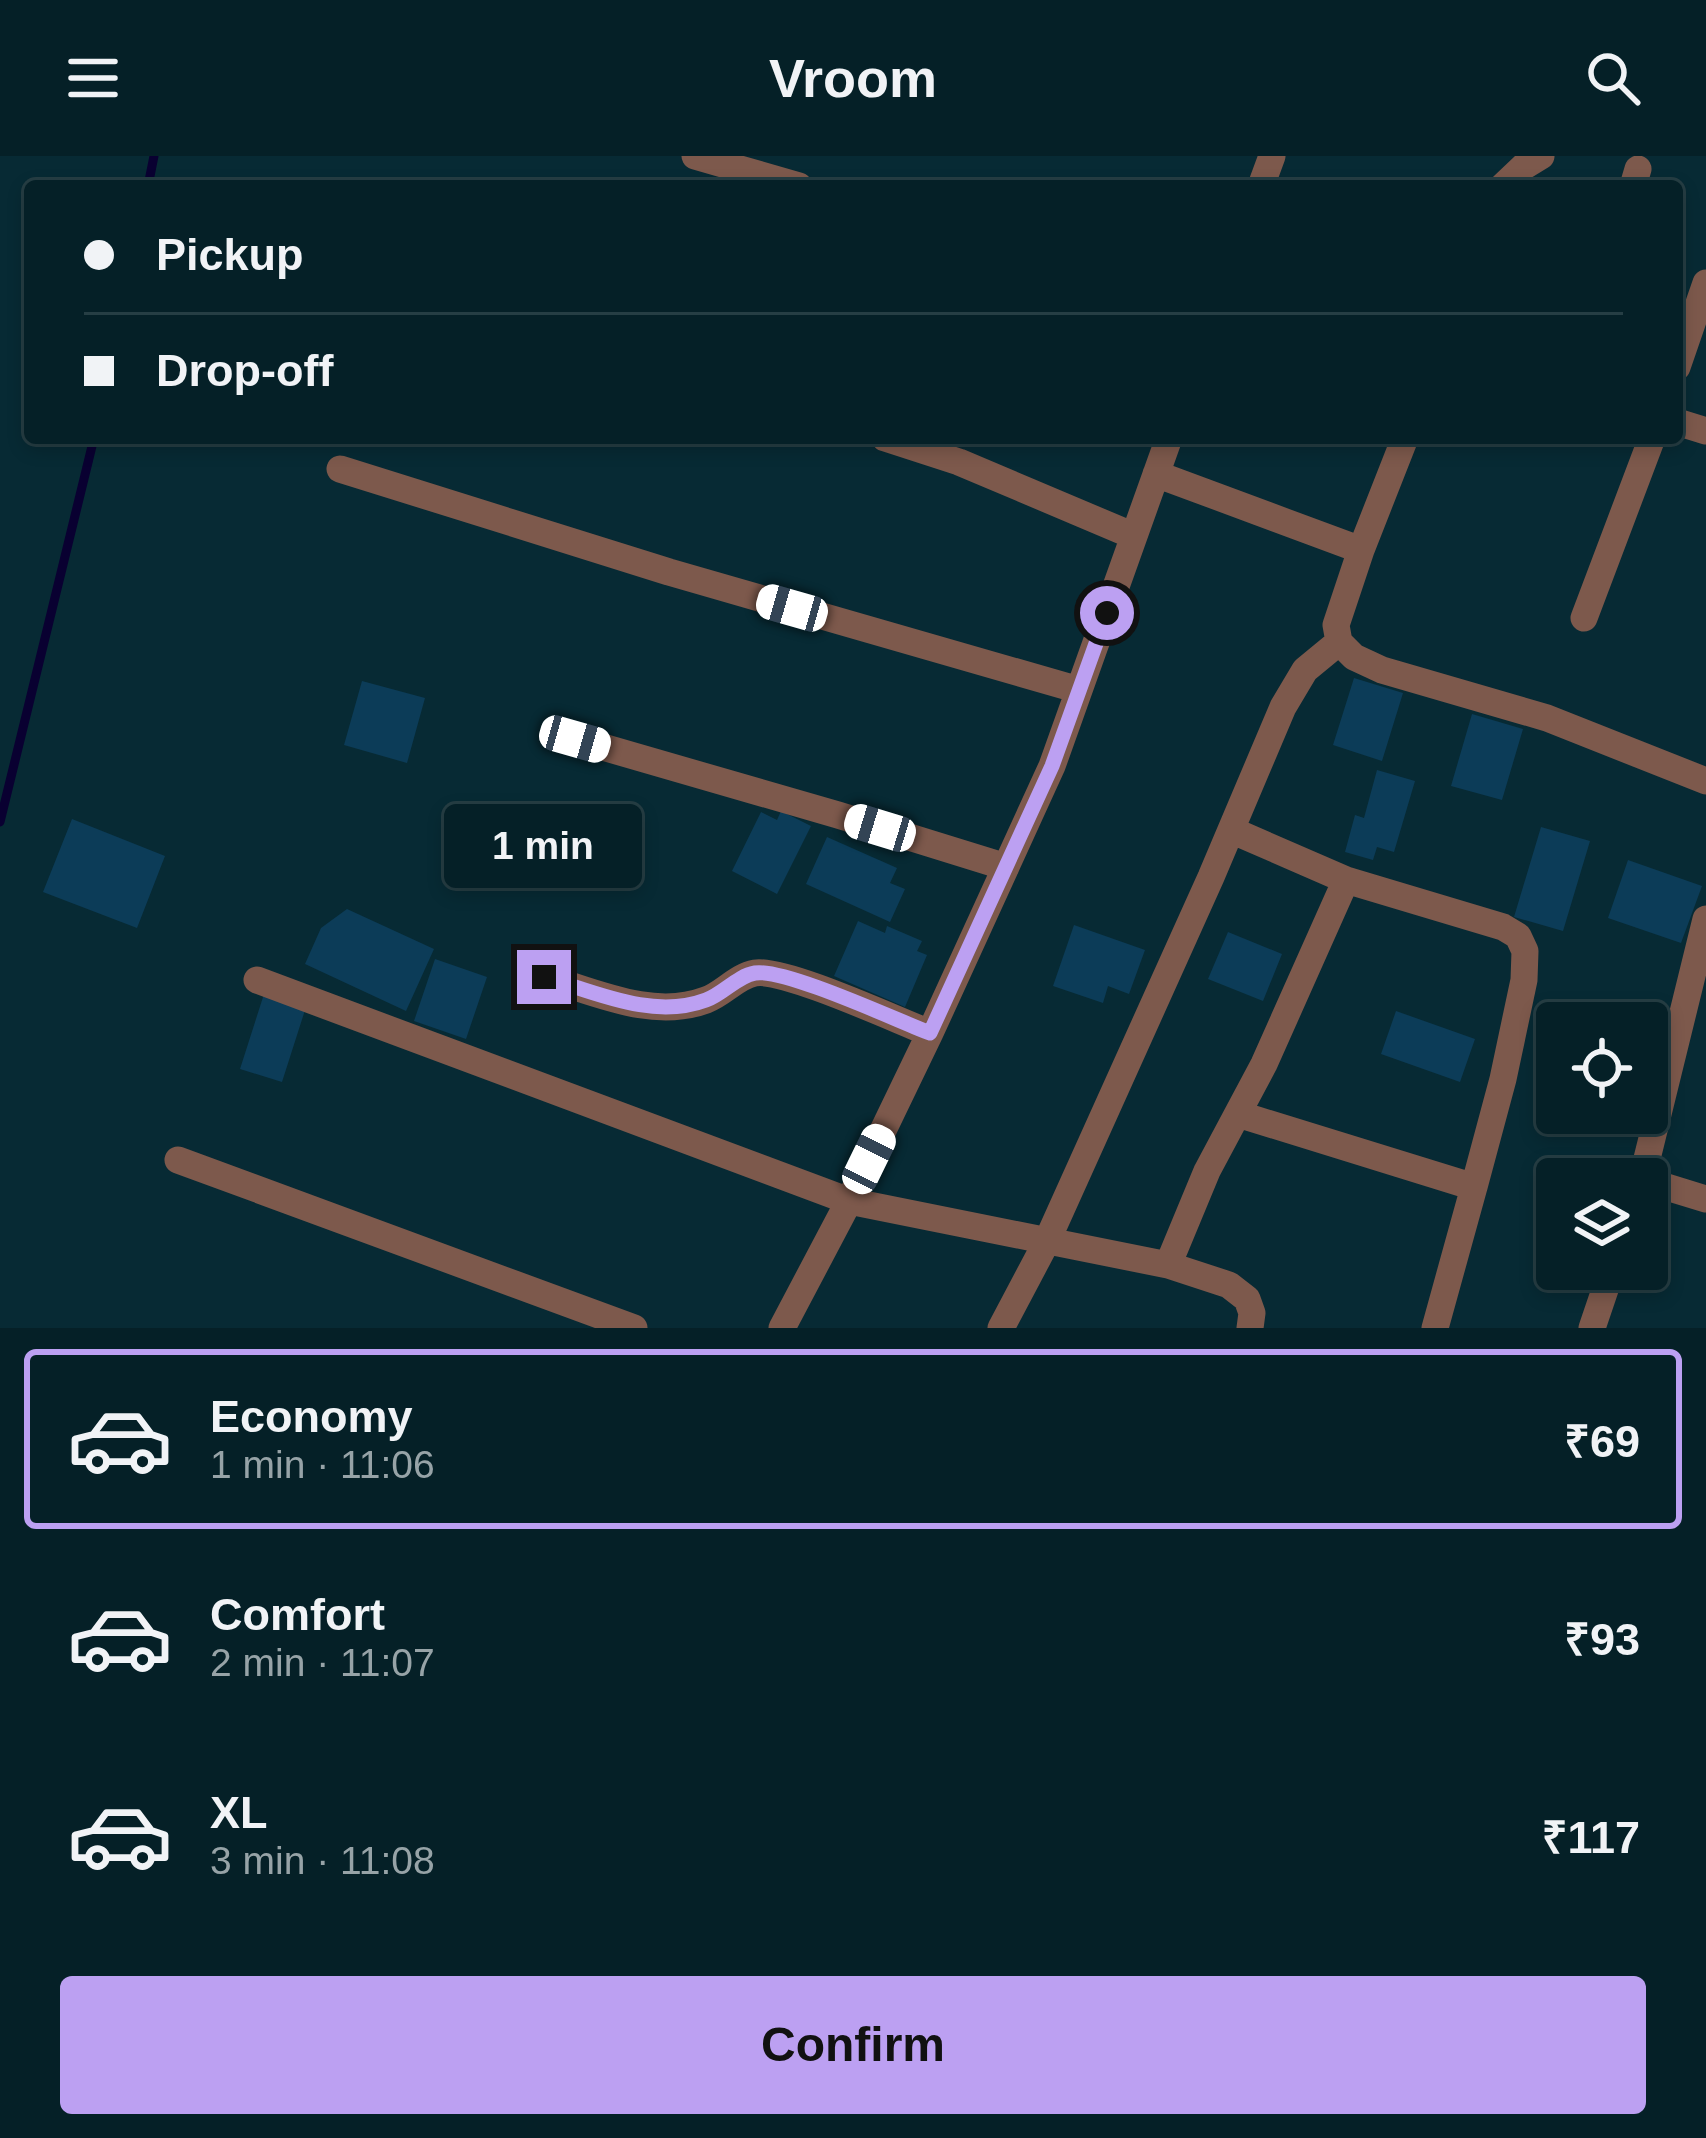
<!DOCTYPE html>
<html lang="en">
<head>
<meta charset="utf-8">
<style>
  :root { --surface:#052027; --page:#0e282f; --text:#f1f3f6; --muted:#97a3a7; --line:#263e44; --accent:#bca0f2 }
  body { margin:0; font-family:Arial,sans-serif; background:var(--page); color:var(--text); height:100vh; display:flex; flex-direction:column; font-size:45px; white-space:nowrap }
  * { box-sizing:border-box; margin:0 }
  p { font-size:39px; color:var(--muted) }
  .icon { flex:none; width:66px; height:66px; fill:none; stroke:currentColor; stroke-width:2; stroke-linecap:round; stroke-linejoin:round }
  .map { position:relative; height:1172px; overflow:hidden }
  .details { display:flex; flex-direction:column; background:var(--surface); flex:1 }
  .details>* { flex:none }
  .guide { position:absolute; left:24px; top:24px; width:1659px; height:264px; border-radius:12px; box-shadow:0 6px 18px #0003,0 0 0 3px var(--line); display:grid; align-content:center; height:264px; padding:0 60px; background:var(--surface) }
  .fabs { position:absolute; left:1536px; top:846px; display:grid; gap:24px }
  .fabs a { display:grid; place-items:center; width:132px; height:132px; border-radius:12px; background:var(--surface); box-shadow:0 6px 18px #0003,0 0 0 3px var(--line); font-size:60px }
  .end { position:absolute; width:54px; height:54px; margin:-27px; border:15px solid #bca0f2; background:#111; box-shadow:0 0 0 6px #111 }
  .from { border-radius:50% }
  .bubble { position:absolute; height:84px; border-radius:12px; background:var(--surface); box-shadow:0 6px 18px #0003,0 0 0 3px var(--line); font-size:39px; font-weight:700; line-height:84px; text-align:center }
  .car { position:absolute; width:36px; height:72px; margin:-36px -18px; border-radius:15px; box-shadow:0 0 9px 3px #0007; background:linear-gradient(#fff 24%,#345 0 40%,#fff 0 76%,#345 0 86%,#fff 0) }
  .guide b { display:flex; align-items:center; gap:42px; height:114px; font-size:45px }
  .guide b+b { border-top:3px solid var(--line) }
  .guide i { width:30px; height:30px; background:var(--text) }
  ul { padding:21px 0 0; list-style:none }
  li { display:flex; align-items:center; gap:36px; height:180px; margin:0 24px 18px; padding:0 36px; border:6px solid transparent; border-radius:12px }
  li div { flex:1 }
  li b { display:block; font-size:45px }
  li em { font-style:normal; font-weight:700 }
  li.current { border-color:var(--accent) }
  li>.icon { width:108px; height:108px; stroke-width:1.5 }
  .primary-button { display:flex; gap:24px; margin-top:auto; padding:24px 60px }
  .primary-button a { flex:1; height:138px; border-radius:12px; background:var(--accent); color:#111; font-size:48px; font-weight:700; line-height:138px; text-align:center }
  header { display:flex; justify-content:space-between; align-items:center; height:156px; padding:0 60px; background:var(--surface); font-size:54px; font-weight:700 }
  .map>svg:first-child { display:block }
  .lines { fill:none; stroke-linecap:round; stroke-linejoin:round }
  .stream { stroke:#090031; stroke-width:9 }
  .building { fill:#0c3c58 }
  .minor { stroke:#7d594c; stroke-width:27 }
  .route { stroke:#bca0f2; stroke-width:15 }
</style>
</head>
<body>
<header><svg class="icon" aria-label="menu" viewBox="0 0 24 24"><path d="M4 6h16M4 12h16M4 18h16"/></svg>Vroom<svg class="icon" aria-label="search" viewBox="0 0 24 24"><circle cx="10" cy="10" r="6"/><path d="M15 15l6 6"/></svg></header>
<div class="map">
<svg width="1706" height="1172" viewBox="0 0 1706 1172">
  <rect width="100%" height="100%" fill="#072a34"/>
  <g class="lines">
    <path class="stream" d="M148 30 154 0
      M0 666 94 282"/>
  </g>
  <path class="building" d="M1354 522 1403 537 1382 605 1333 589Z
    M362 525 425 542 407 607 344 589Z
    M1472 558 1523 573 1502 644 1451 630Z
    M1377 614 1415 625 1394 696 1377 691 1373 704 1345 696 1355 659 1364 662Z
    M781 655 811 670 777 738 732 715 761 656 777 664Z
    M72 663 165 700 137 772 43 736Z
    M1541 671 1590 685 1563 775 1514 761Z
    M827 681 897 712 890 727 905 733 890 766 806 728Z
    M1628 704 1702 730 1681 787 1608 762Z
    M347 753 434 793 406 855 305 808 321 772Z
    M858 765 885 777 887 770 922 785 917 795 927 799 905 851 834 820Z
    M1074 769 1145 794 1129 838 1108 830 1103 847 1053 830Z
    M1228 776 1282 798 1263 845 1208 823Z
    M435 803 487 821 466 883 414 865Z
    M264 838 306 851 282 926 240 913Z
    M1396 855 1475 883 1460 926 1381 898Z"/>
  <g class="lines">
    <path class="minor" d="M695 0 799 30
      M1261 30 1272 0
      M1503 30 1523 11 1541 0
      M1633 30 1638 13
      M1677 211 1706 127
      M1677 266 1706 275
      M885 282 959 306 1134 380
      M1405 282 1361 394 1336 469 1339 486 1354 501 1382 514 1547 562 1706 625
      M340 313 669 416 1079 534
      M1156 318 1361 394
      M1584 462 1652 282
      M575 583 838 659 1006 711
      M1231 674 1346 724 1503 771 1518 780 1525 795 1524 824 1503 923 1474 1031 1238 958
      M544 821C595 836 653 864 706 844 723 838 737 820 755 817 784 812 896 864 930 877
      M257 824 849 1045 1168 1109 1229 1129 1247 1143 1252 1157 1250 1172
      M178 1004 634 1172
      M1642 1023 1706 763
      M1647 1025 1706 1043
      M1168 1109 1207 1015 1264 908 1346 724
      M782 1172 849 1045 930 877 1052 610 1169 282
      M1001 1172 1047 1085 1211 721 1283 551 1305 514 1339 486
      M1435 1172 1474 1031
      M1592 1172 1612 1113"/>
  </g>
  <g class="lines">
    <path class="route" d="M544 821C595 836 653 864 706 844 723 838 737 820 755 817 784 812 896 864 930 877L1052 610 1107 457"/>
  </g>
</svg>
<div class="fabs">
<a><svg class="icon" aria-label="locate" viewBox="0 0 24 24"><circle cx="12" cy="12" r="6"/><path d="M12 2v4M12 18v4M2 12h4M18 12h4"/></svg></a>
<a><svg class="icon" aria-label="layers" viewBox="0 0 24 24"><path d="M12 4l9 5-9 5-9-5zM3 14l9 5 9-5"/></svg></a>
</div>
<i class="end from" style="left:1107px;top:457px"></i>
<i class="end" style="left:544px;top:821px"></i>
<div class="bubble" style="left:444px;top:648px;width:198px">1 min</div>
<i class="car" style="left:792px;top:452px;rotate:286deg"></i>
<i class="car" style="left:575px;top:583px;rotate:106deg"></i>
<i class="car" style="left:880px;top:672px;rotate:287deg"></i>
<i class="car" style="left:869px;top:1003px;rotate:26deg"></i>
<div class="guide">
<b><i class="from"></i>Pickup</b>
<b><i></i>Drop-off</b>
</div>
</div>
<section class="details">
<ul>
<li class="current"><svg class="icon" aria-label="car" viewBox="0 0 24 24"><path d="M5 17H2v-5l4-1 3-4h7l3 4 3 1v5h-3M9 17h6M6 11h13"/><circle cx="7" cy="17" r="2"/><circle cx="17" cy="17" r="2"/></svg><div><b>Economy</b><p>1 min · 11:06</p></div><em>₹69</em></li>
<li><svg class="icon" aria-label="car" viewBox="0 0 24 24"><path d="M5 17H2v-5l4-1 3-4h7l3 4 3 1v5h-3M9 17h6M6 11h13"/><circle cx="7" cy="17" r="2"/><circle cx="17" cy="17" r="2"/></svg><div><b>Comfort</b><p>2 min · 11:07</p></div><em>₹93</em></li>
<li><svg class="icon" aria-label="car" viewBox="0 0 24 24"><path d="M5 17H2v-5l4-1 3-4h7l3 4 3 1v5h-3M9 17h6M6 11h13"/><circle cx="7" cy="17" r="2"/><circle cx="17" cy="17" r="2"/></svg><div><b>XL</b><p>3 min · 11:08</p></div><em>₹117</em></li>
</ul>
<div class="primary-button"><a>Confirm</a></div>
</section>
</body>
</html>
